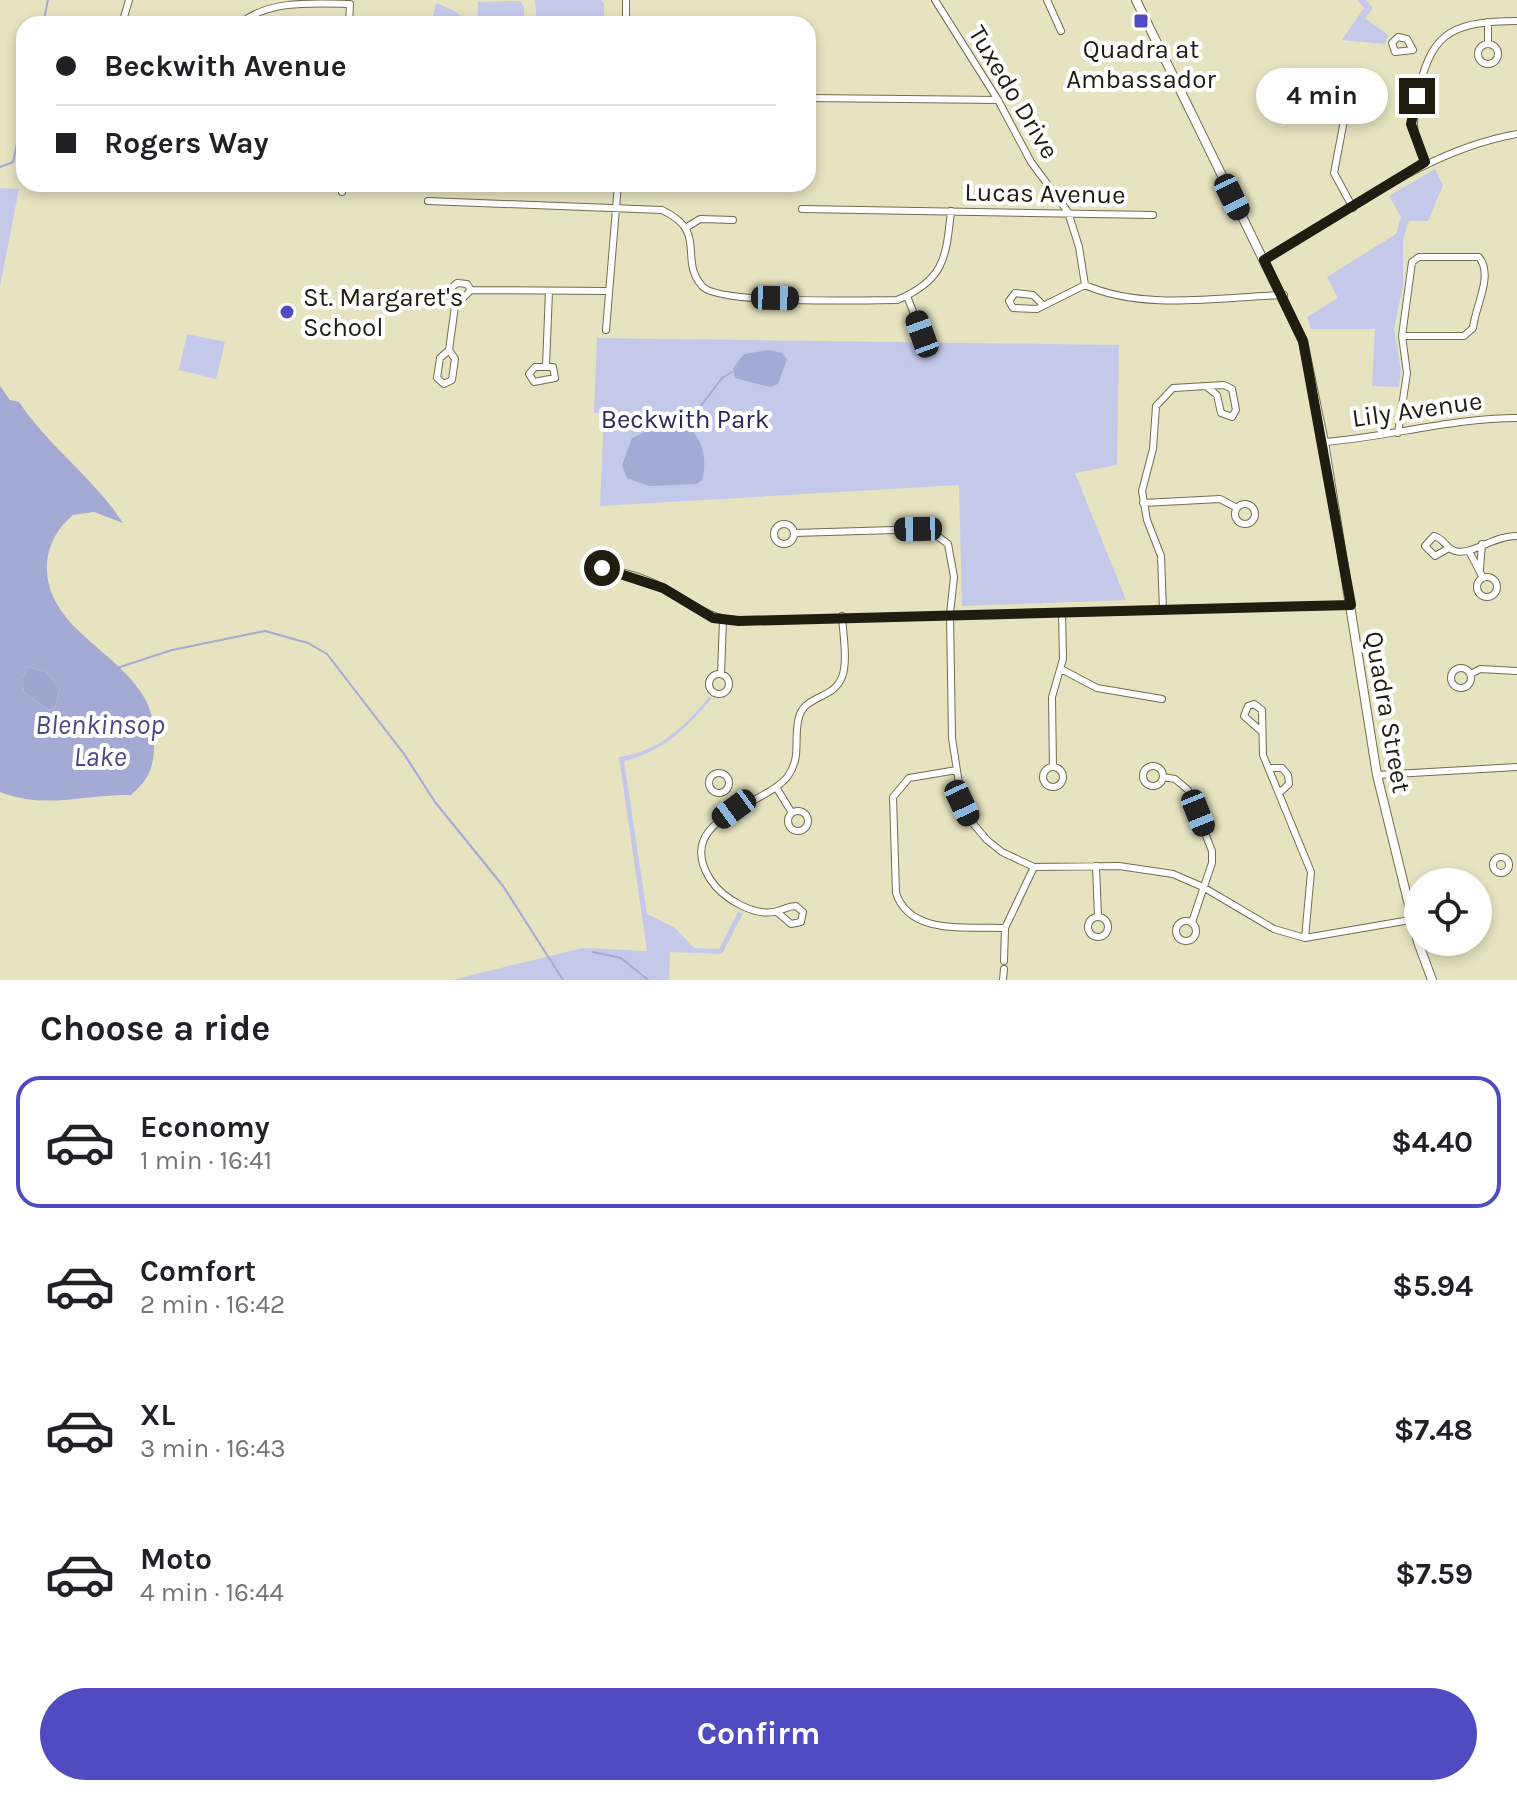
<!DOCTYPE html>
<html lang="en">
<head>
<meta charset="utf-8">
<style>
  :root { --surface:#fff; --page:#f2f2f2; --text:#202124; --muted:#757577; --line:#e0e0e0; --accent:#514bc2 }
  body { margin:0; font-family:Karla,sans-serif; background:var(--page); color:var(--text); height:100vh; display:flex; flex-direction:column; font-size:30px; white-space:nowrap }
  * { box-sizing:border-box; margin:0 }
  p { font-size:26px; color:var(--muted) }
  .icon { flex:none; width:44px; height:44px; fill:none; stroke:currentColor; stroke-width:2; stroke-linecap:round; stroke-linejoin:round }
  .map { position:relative; height:980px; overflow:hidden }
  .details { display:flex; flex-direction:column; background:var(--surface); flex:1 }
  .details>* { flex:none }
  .guide { position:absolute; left:16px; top:16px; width:800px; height:176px; border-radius:24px; box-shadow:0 4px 12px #0003; display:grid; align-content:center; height:176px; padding:0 40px; background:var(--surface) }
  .tools { position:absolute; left:1404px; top:868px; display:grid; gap:16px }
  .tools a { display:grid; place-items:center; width:88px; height:88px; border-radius:50%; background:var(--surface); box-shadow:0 4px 12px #0003; font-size:40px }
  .end { position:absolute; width:36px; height:36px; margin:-18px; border:10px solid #1e1d10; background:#fff; box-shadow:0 0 0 4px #fff }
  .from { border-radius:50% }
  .bubble { position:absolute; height:56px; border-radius:28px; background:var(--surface); box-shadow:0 4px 12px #0003; font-size:26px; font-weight:700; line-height:56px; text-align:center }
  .car { position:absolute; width:24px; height:48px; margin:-24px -12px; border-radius:10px; box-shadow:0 0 6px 2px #0007; background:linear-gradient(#222 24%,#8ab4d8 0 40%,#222 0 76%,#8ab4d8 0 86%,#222 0) }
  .guide b { display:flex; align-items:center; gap:28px; height:76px; font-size:30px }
  .guide b+b { border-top:2px solid var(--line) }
  .guide i { width:20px; height:20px; background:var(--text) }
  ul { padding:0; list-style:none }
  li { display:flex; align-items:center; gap:24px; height:132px; margin:0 16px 12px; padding:0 24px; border:4px solid transparent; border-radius:24px }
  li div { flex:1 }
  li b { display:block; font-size:30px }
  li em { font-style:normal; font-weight:700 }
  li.selected { border-color:var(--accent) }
  li>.icon { width:72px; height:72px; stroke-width:1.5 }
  h2 { padding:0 40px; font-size:36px; line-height:96px }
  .cta { display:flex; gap:16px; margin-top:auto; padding:16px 40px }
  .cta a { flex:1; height:92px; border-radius:48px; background:var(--accent); color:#fff; font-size:32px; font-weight:700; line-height:92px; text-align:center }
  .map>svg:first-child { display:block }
  .green { fill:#c5c9e9 }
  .forest { fill:#a0a5cf }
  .water { fill:#a5aad4; fill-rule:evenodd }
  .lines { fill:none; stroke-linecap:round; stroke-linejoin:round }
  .stream { stroke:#a5aad4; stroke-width:2 }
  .minor-casing { stroke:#706e4f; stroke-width:8 }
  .secondary-casing { stroke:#706e4f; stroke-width:10 }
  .minor { stroke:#fff; stroke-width:6 }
  .secondary { stroke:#fff; stroke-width:8 }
  .route { stroke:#1e1d10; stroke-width:10 }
  .poi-dot { fill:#514bc2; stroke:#fff; stroke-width:3 }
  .labels { text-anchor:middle; stroke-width:8; stroke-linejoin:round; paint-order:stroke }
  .poi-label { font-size:26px; fill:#1e1d10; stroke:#fff }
  .street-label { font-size:26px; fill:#1e1d10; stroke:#fff }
  .park-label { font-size:26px; fill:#2a2a5f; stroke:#fff }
  .water-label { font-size:28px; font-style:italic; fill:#494c84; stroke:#fff }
</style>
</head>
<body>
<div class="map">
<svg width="1517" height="980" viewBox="0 0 1517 980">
  <rect width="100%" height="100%" fill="#e5e3c0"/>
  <path class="green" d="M535 0H601L604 4V24H537Z
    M1357 0H1366L1373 8 1365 18 1388 35 1385 44 1342 40 1364 8Z
    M520 1 524 7V24H478V2Z
    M436 3 455 11 470 24H431Z
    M1435 169 1443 185 1428 221H1409L1403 240V287L1394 328 1401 370 1399 387 1372 386 1375 329H1311L1307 317 1338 298 1327 277 1396 234 1401 217 1389 196Z
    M0 188 19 189 0 286Z
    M187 334 225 342 216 379 179 370Z
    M597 338 1119 345 1117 465 1075 473 1126 600 962 606 959 485 600 506 604 413H594Z
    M709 697 712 698C686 729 664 751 624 761L647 914 675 928 694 948 719 949 738 912 743 913 722 954 670 952 669 980H452L583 948 647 951 619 757C659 752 685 726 709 697Z"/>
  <path class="forest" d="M28 667 46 672 60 689 55 707 49 710 24 692 22 679Z"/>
  <path class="water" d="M768 350 782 353 787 359 778 384 770 387 735 378 733 368 744 354Z
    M0 386 10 400 19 402C49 447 94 478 123 523L94 512 73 515C59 527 49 542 47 562 43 624 112 648 140 691 152 708 154 722 154 742 154 767 150 778 131 795 85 794 45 810 0 792ZM28 667 46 672 60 689 55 707 49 710 24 692 22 679Z
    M682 424C703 434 708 459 702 480L696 484 649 486 627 478 622 465 632 438 652 429Z"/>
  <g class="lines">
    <path class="stream" d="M43 24 48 0
      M0 167 13 162 24 112
      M686 426 722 378 732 372
      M117 668 172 650 265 631 308 643 327 654 404 754 435 802 503 886 563 980
      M593 952 621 958 648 980"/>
    <defs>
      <path id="minor" d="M935 0 998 100 1031 162 1068 212 1079 247 1085 285C1144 311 1220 297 1284 295
        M1047 0 1061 31
        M1488 22V43
        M122 24 129 0
        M239 24C269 0 311 3 350 4
        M349 24 350 4
        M626 24V0
        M1398 37 1407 39 1413 50 1395 52 1392 43Z
        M1478 54a10 10 0 1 1 20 0a10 10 0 1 1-20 0Z
        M808 98 998 100
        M1346 110 1334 173 1353 208
        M1425 162C1411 132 1412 122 1419 90 1432 28 1458 22 1517 21
        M163 185V184
        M342 192V184
        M428 201 662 210C709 232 678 258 702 286 717 305 866 300 897 300 945 280 946 257 951 211
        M802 209 1153 215
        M687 227 700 219 733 220
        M1264 260C1347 214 1422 151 1517 134
        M471 290 455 306 451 288 457 283 467 284 471 290 607 291
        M907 296 922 334
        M1042 304 1033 295 1015 293 1009 301 1013 308 1037 309 1085 285
        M606 330 618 184
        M449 350 440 358 437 378 444 384 452 380 455 359 449 350 455 306
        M546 366 549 291
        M535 367H553L555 378 534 382 529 374Z
        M1398 433 1407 373 1402 336 1412 262 1419 257H1479C1494 276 1475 306 1473 328L1464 336H1402
        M1324 442C1388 437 1452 418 1517 418
        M1143 503 1220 499 1237 508
        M1235 514a10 10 0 1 1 20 0a10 10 0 1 1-20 0Z
        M774 534a10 10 0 1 1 20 0a10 10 0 1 1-20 0Z
        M794 533 928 529 948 544 954 577 950 614 952 738 962 803 970 820 987 840 1002 852 1034 867 1119 866 1173 874 1203 887 1274 929 1305 938 1410 920
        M1449 548 1435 556 1425 546 1434 536C1445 539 1445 548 1455 551 1471 556 1495 535 1517 536
        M1469 551 1483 578
        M590 568C615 569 641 576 664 588 691 602 707 619 739 621L1351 605
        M1480 569 1482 544
        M1477 587a10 10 0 1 1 20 0a10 10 0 1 1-20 0Z
        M1163 610 1161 556 1147 520 1142 491 1153 449 1156 406 1173 388 1224 385 1232 389 1236 410 1232 417 1221 413 1217 395 1207 387
        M1451 678a10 10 0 1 1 20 0a10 10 0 1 1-20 0Z
        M1061 669 1097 688 1162 699
        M721 674 723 620
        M1471 674 1480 669 1517 671
        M709 684a10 10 0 1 1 20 0a10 10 0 1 1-20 0Z
        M1261 731 1244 716 1248 706 1254 704 1262 710 1263 755 1311 872 1305 938
        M1143 776a10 10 0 1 1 20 0a10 10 0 1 1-20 0Z
        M1043 777a10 10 0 1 1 20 0a10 10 0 1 1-20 0Z
        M1053 767 1052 697 1063 659 1062 612
        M1269 768H1282L1288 775 1289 784 1279 793
        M957 770 909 778 893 797 896 893C910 936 968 926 1005 928
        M709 783a10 10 0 1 1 20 0a10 10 0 1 1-20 0Z
        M1377 775 1517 767
        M1163 777 1175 779 1188 790 1212 851V863L1192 922
        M776 787 792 813
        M788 821a10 10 0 1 1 20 0a10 10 0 1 1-20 0Z
        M1493 865a8 8 0 1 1 16 0a8 8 0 1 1-16 0Z
        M1096 866 1098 917
        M777 912 791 924 801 922 803 912 796 906C788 906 785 909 778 911 755 918 722 898 710 879 672 818 766 806 788 776 802 756 793 739 799 717 805 695 834 699 842 677 848 661 843 634 842 616
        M1088 927a10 10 0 1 1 20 0a10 10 0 1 1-20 0Z
        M1176 931a10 10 0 1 1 20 0a10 10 0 1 1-20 0Z
        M1004 961 1005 928 1034 867
        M1003 980 1004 969"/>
      <path id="secondary" d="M1136 0 1303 341 1324 442 1377 775 1418 942
        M1418 942 1432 980"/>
    </defs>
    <use href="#minor" class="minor-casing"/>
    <use href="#secondary" class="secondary-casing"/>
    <use href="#minor" class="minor"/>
    <use href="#secondary" class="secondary"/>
  </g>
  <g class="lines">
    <path class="route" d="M602 568 663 588 713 618 739 621 1351 605 1303 341 1264 260 1425 162 1411 124 1417 96"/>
  </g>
  <g class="poi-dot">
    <rect x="1133" y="13" width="16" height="16" rx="4"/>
    <circle cx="287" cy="312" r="8"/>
  </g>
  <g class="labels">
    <g class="poi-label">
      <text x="1141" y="58">Quadra at<tspan x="1141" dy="30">Ambassador</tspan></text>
      <text x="303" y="306" text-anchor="start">St. Margaret's<tspan x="303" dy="30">School</tspan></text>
    </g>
    <g class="street-label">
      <text transform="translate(1014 92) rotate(59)" y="9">Tuxedo Drive</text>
      <text transform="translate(1045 193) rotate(1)" y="9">Lucas Avenue</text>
      <text transform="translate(1417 409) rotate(-8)" y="9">Lily Avenue</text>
      <text transform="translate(1388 712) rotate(80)" y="9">Quadra Street</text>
    </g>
    <g class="park-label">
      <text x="685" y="428">Beckwith Park</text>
    </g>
    <g class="water-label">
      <text x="100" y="734">Blenkinsop<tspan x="100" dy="32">Lake</tspan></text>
    </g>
  </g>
</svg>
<div class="tools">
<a><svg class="icon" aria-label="locate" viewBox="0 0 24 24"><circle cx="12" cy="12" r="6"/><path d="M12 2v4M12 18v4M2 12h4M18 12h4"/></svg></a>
</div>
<i class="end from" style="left:602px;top:568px"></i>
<i class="end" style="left:1417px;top:96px"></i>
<div class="bubble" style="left:1256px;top:68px;width:132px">4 min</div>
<i class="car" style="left:1232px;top:197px;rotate:154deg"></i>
<i class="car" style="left:775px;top:298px;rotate:91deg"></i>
<i class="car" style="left:922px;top:334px;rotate:340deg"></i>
<i class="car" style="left:918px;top:529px;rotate:269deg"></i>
<i class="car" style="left:962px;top:803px;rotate:155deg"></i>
<i class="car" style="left:734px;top:809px;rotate:234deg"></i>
<i class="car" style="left:1198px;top:813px;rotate:158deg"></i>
<div class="guide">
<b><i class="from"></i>Beckwith Avenue</b>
<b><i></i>Rogers Way</b>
</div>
</div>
<section class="details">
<h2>Choose a ride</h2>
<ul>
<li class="selected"><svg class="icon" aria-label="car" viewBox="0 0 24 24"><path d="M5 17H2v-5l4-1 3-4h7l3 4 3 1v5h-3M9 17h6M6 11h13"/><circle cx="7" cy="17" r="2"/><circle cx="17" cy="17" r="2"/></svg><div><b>Economy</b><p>1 min · 16:41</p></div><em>$4.40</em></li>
<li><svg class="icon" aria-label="car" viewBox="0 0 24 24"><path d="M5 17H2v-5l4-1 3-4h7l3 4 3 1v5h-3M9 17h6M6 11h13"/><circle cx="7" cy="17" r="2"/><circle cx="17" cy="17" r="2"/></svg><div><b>Comfort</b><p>2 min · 16:42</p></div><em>$5.94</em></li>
<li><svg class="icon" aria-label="car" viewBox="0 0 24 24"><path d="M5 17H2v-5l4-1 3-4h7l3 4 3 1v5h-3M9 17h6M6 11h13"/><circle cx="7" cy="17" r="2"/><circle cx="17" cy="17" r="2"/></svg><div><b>XL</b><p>3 min · 16:43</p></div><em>$7.48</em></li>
<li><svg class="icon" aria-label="car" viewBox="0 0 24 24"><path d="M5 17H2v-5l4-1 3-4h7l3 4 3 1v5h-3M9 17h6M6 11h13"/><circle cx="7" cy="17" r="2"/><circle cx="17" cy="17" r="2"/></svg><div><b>Moto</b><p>4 min · 16:44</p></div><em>$7.59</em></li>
</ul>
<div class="cta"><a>Confirm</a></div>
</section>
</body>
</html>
